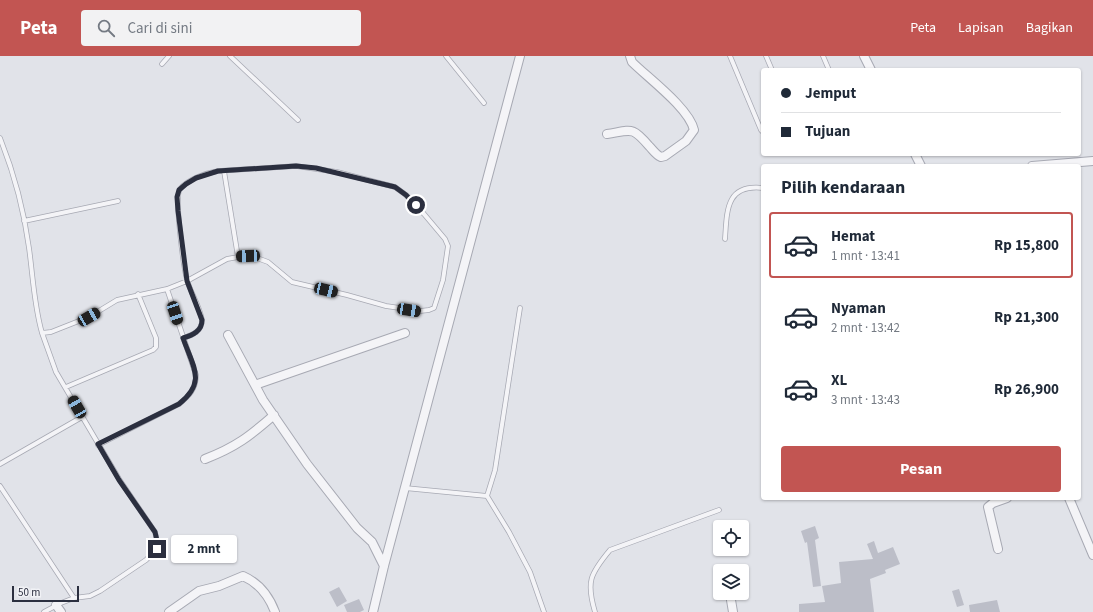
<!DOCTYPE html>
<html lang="id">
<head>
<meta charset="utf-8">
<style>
  :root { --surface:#fff; --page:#f2f2f3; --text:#1f2937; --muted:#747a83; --line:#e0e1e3; --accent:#c25552 }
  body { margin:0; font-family:"Source Sans 3",sans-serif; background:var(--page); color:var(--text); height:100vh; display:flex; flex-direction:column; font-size:15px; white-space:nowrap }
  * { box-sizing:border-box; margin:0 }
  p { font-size:13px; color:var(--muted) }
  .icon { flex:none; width:22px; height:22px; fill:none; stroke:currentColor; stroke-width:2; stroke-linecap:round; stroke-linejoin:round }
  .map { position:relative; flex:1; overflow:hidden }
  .sheet { position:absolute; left:761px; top:108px; width:320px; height:336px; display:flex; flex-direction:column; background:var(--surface); border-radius:4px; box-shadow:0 1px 3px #0004 }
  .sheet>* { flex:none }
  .top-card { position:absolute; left:761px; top:12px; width:320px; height:88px; border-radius:4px; box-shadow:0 1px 3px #0004; display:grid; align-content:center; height:88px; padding:0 20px; background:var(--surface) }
  .controls { position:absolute; left:713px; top:464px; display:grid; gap:8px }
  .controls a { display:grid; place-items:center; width:36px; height:36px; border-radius:4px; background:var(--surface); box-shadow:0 1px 3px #0004; font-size:20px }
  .scale { position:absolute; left:12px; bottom:10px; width:67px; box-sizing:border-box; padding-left:4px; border:2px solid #2b2f3f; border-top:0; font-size:11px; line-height:14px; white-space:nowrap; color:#2b2f3f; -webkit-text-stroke:3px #f1f2f6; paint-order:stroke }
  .end { position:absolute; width:18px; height:18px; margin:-9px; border:5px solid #2b2f3f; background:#fff; box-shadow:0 0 0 2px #fff }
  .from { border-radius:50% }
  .bubble { position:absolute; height:28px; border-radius:4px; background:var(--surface); box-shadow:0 1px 3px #0004; font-size:13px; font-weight:700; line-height:28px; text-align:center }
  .car { position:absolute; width:12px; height:24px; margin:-12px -6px; border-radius:5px; box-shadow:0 0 3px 1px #0007; background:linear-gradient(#222 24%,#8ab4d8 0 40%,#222 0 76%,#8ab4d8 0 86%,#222 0) }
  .top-card b { display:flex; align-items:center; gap:14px; height:38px; font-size:15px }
  .top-card b+b { border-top:1px solid var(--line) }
  .top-card i { width:10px; height:10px; background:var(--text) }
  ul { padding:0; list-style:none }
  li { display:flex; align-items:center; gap:12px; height:66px; margin:0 8px 6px; padding:0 12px; border:2px solid transparent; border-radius:4px }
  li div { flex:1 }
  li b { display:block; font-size:15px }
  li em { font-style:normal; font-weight:700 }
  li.on { border-color:var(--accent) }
  li>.icon { width:36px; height:36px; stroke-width:1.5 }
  h2 { padding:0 20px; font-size:18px; line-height:48px }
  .cta { display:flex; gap:8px; margin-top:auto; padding:8px 20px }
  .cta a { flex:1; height:46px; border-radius:4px; background:var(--accent); color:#fff; font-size:16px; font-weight:700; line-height:46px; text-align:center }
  header { display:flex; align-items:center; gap:24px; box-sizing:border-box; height:56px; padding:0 20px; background:var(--accent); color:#fff }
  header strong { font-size:19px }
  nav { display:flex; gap:22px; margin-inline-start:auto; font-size:14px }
  .search { width:280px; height:36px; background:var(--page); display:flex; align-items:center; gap:10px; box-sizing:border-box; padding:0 14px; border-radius:4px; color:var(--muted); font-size:15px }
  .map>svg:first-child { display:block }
  .building { fill:#bcbec8 }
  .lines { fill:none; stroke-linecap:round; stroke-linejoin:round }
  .service-casing { stroke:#a7a9b3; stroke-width:5.5 }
  .minor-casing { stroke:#a7a9b3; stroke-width:10 }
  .service { stroke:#f4f4f7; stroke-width:4 }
  .minor { stroke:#f4f4f7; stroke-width:8 }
  .route { stroke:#2b2f3f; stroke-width:5 }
</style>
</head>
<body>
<header>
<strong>Peta</strong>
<div class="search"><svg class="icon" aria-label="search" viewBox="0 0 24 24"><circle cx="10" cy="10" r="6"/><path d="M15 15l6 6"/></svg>Cari di sini</div>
<nav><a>Peta</a><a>Lapisan</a><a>Bagikan</a></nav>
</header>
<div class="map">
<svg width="1093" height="556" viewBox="0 0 1093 556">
  <rect width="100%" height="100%" fill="#e1e3e9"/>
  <path class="building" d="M815 470 819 482 815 484 821 530 813 531 807 486 805 487 801 475Z
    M874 485 878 497 893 491 900 508 885 514 886 517 870 523 874 556H799V548L825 546 822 530 841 527 839 506 873 503 867 488Z
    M339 531 347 545 337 551 329 536Z
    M959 533 964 549 957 551 952 535Z
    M359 543 364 554 360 556H347L344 549Z
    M997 544 1000 556H970L969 549Z"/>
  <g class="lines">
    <defs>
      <path id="service" d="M230 0 298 64
        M446 0 484 47
        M730 0 761 74 763 76
        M766 0 772 14
        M823 0 829 14
        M162 8 169 0
        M0 82C14 117 24 155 29 192 33 221 34 249 42 277L51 276 89 261 117 244 167 233 187 225 227 203 238 201 257 202 268 206 292 226 347 239 386 250 420 255 429 254 434 252 443 224 448 190 445 183 424 158 406 139 395 131 337 116 296 110 218 115C206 117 188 123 180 133 174 141 184 216 188 227 192 239 200 251 202 264 202 275 193 279 183 282
        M224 115 238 201
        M24 165 118 145
        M725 183C727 154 726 128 763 132
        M520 252 495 414 487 440 509 476 530 516 544 556
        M42 277 56 316 119 423 155 476 158 489 157 493 146 504 100 535 90 540 74 542 61 547 44 556
        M66 331 153 294 156 291V282L138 238
        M98 389 179 348C189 340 196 333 196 319L167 233
        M0 408 82 361
        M0 430 74 542
        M405 432 487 440
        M595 556C586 526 590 518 610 494L719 454"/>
      <path id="minor" d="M864 0 871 14
        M607 78C632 74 632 70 649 90 653 94 656 99 661 101L665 100 686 85 694 74C689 52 648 22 632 6L630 0
        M915 98 921 110
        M1032 110 1093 105
        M228 279 263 344 307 408 357 472 372 486 384 510
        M255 329 405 277
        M205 403C236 391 250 380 274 359
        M1069 442 1093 499
        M998 493 988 451 993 447 1007 442
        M731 544 733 556
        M56 549 61 556
        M169 556 199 535 219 530 243 520C259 527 269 540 275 556
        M373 556 384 510 520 0"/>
    </defs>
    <use href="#service" class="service-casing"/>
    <use href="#minor" class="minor-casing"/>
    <use href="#service" class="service"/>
    <use href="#minor" class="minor"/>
  </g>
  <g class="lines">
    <path class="route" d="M157 493 158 489 155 476 119 424 98 388 179 348C207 326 193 311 183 282 193 279 202 275 202 264L187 225 178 155 177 141 179 134 186 128 196 122 218 115 296 110 316 112 395 131 406 139 416 149"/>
  </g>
</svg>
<div class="controls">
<a><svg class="icon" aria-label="locate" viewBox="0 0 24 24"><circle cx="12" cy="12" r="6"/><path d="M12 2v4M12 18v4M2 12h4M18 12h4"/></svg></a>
<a><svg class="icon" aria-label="layers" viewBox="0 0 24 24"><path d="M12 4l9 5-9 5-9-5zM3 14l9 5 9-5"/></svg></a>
</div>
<div class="scale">50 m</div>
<i class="end from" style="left:416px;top:149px"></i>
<i class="end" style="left:157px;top:493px"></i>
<div class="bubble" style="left:171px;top:479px;width:66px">2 mnt</div>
<i class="car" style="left:248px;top:200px;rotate:268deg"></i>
<i class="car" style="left:326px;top:234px;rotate:103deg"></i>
<i class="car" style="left:409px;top:254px;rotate:99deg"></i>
<i class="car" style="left:175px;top:257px;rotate:162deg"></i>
<i class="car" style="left:89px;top:261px;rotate:60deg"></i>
<i class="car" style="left:77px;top:351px;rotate:330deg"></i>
<div class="top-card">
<b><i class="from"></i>Jemput</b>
<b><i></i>Tujuan</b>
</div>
<section class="sheet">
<h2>Pilih kendaraan</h2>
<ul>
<li class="on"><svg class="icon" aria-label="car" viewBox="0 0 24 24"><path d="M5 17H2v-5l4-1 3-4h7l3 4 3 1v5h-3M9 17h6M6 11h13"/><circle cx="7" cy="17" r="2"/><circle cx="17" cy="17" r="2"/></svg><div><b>Hemat</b><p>1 mnt · 13:41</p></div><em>Rp 15,800</em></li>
<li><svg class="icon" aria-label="car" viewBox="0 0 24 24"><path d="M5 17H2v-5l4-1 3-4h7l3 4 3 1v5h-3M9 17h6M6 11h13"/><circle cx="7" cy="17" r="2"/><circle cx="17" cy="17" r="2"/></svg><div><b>Nyaman</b><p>2 mnt · 13:42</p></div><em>Rp 21,300</em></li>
<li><svg class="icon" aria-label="car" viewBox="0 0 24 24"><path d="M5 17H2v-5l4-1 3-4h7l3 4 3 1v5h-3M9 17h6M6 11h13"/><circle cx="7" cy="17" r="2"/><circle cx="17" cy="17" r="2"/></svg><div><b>XL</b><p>3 mnt · 13:43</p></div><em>Rp 26,900</em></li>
</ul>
<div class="cta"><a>Pesan</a></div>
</section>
</div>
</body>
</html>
